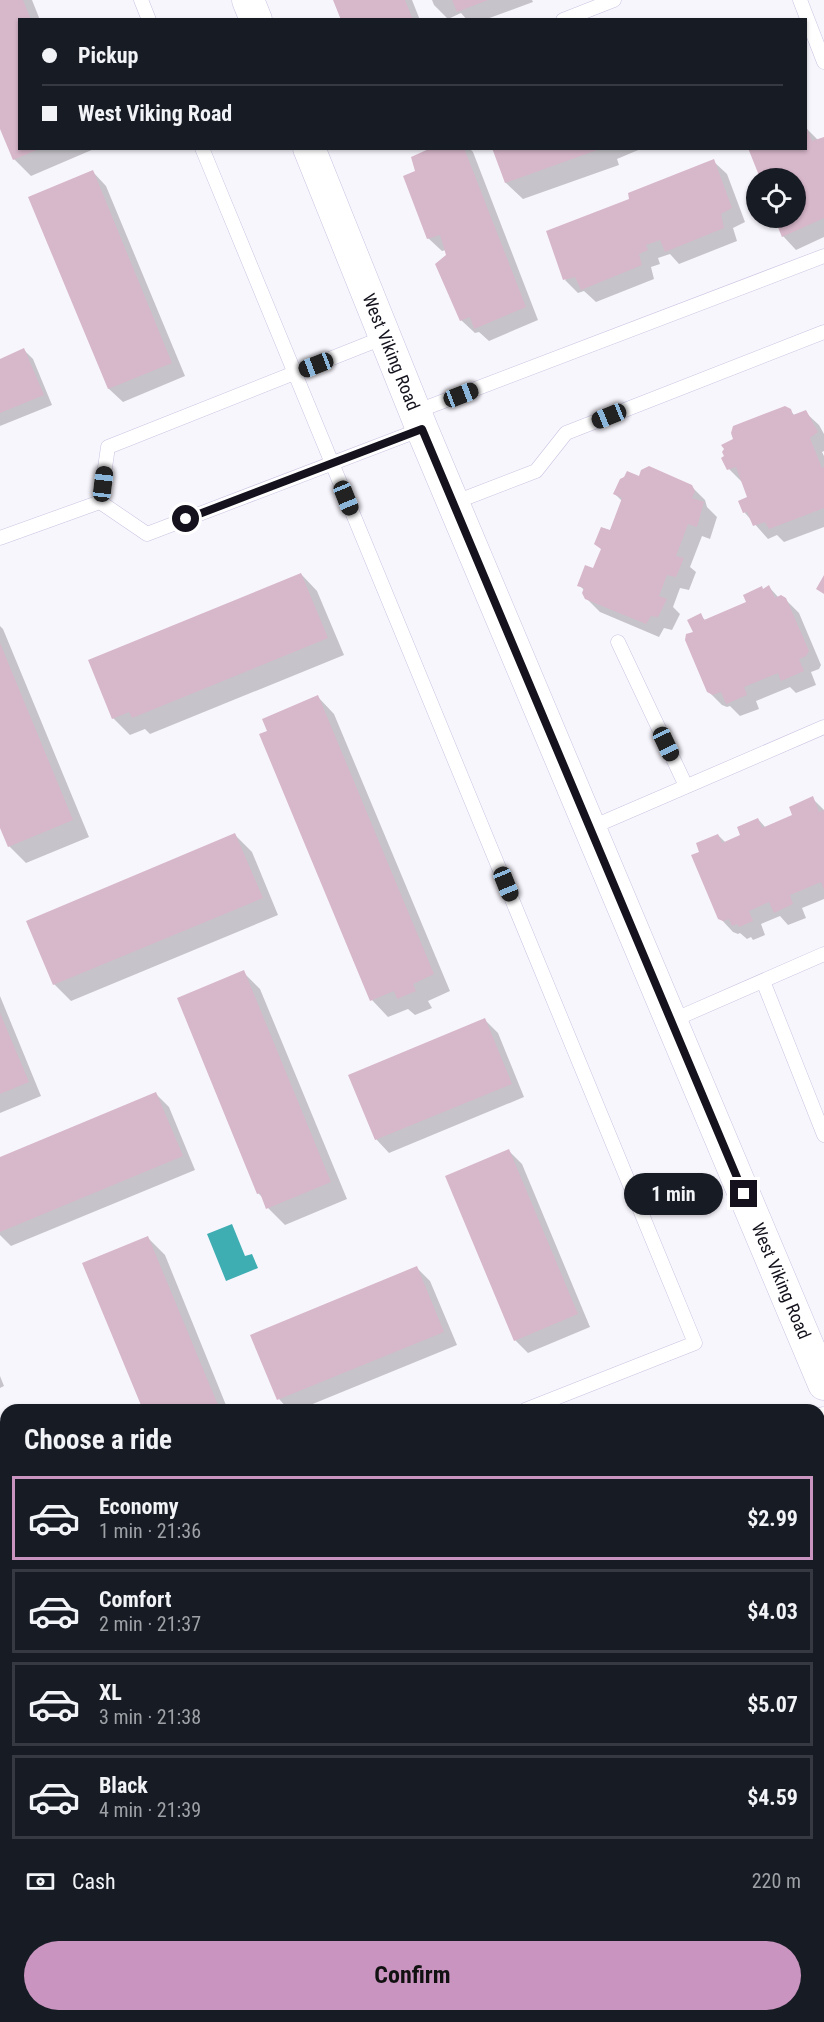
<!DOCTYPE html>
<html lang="en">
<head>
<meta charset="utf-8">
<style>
  :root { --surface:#171b24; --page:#20242c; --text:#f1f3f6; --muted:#9ea1a6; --line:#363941; --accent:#c994bf }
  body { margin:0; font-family:"Roboto Condensed",sans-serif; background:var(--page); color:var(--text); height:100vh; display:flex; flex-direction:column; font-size:22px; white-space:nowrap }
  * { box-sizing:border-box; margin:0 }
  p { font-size:20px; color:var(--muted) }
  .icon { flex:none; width:33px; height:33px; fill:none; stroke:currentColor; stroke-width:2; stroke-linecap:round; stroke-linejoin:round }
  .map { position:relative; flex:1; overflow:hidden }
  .details { position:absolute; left:0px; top:1404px; width:825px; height:618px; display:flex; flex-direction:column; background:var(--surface); border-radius:18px 18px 0 0; box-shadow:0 2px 4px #0004 }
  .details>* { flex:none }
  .hud { position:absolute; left:18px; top:18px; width:789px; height:132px; border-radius:0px; box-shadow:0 2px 4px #0004; display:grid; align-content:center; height:132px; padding:0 24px; background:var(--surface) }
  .fabs { position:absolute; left:746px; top:168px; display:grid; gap:12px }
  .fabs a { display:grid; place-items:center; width:60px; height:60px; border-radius:50%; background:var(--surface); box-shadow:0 2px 4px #0004; font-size:30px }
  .end { position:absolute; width:27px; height:27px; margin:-14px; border:8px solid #15121d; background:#fff; box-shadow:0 0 0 3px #fff }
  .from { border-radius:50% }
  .bubble { position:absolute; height:42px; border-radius:21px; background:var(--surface); box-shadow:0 2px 4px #0004; font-size:20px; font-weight:700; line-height:42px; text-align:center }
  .car { position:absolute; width:18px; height:36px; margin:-18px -9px; border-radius:8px; box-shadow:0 0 4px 2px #0007; background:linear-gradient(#222 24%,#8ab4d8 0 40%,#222 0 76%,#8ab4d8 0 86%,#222 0) }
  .hud b { display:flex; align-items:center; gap:21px; height:57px; font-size:22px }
  .hud b+b { border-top:2px solid var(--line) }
  .hud i { width:15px; height:15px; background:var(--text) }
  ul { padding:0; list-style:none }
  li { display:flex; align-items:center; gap:18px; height:84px; margin:0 12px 9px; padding:0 12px; border:3px solid var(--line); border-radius:0px }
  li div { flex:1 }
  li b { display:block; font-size:22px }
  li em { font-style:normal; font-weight:700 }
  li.on { border-color:var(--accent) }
  li>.icon { width:54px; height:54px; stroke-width:1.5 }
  h2 { padding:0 24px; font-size:27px; line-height:72px }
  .pay { display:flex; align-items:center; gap:15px; height:66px; padding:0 24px; font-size:22px }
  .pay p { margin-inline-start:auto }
  .cta { display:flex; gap:12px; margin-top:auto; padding:12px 24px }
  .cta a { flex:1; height:69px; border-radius:36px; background:var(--accent); color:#111; font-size:24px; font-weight:700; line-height:69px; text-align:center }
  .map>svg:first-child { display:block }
  .water { fill:#3faeb3 }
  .shadow { fill:#0003 }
  .building { fill:#d7b7ca }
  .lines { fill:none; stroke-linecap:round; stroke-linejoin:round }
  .service-casing { stroke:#cbc2e1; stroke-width:15 }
  .tertiary-casing { stroke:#cbc2e1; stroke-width:33 }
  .service { stroke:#fff; stroke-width:14 }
  .tertiary { stroke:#fff; stroke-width:32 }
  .route { stroke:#15121d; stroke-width:8 }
  .labels { text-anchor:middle; stroke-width:6; stroke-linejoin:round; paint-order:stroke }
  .street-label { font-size:18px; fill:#15121d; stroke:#fff }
</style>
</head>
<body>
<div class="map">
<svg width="824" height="2022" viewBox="0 0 824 2022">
  <rect width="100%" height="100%" fill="#f8f6fd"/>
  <path class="water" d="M232 1224 245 1256 252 1254 258 1268 226 1281 207 1234Z"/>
  <path class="shadow" d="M0 0H32L40 20H20V148L94 149 31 176 14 159 0 125Z
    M335 0H412L420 20H342Z
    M432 0H532L533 2 484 20H467L461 13 448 19 434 5Z
    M806 128 818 140H824V237L796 250 783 236 776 218H795V178H761L750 149 806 148Z
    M435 148H469L473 152 538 320 489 341 479 332 475 333 461 320 446 250 442 251 428 238 416 172Z
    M493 148H643L617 159 619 165 523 199 506 183Z
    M713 161 727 174 745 222 733 228 737 241 679 264 670 254 658 258 660 264 651 267 654 279 596 302 584 291 578 293 565 280 631 200Z
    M93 172 106 186 185 376 123 402 109 389 30 198Z
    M24 350 33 359 52 405 0 426V360Z
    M790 410 795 416 805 412 819 425 824 434V451L822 452 824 456V527L784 542 777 535 768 539 745 513 749 497 742 482 729 469Z
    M640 478 691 486 705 500 707 507 717 517 710 539 702 536 690 567 696 572 689 590 680 588 673 607 680 614 672 630 664 628 659 637 600 612 586 598 585 591 579 585 594 570 610 531 622 501 615 494Z
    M301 574 317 591 344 655 150 734 145 729 130 735 113 718Z
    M769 587 779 598 785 599 799 613 821 665 819 669 811 672 816 685 796 693 790 687 756 701 759 709 740 716 730 706 727 707 722 705 708 691 695 633 700 615 706 621 748 602Z
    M0 626 3 629 89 837 26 863 9 846 0 824Z
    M318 697 334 714 450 991 428 1001 432 1008 415 1015 408 1009 388 1017 372 1000 269 732Z
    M812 798 824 810V899L802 908 806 918 788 925 780 916 761 924 765 935 753 940 751 937 747 939 740 933 738 934 733 932 720 918 701 852 718 835 726 843 742 836 758 819 766 828 794 816Z
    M235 835 252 852 278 915 71 1001 54 984 28 922Z
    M243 972 260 989 347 1199 285 1225 268 1208 264 1199 258 1193Z
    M0 996 41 1096 0 1113Z
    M485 1020 498 1033 524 1097 389 1153 376 1139Z
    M156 1094 169 1107 195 1170 11 1246 0 1235V1158Z
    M509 1151 522 1164 590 1327 528 1353 515 1340Z
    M148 1238 165 1255 228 1410H144Z
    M417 1268 430 1281 457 1345 298 1410H289L279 1399Z
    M0 1376 4 1386 0 1388Z
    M76 1406 80 1410H67Z
    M6 1435V1528L0 1531V1438Z
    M819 1530 824 1540V1617L819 1619Z
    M152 2016H252L255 2022H150L156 2020Z
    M426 2016H516L517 2019 520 2018 519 2016H527L529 2022H427L431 2021Z
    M573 2016H679L681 2022H569L575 2018Z
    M685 2016H718L720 2022H691Z"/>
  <path class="building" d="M0 0H23L31 20H20V148L39 149 13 160 0 129Z
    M333 0H405L413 20H341Z
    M452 0H488L457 12Z
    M806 126 812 141 824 137V218L782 237 774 218H795V178H760L748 148H806Z
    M431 148H464L526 307 474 329 470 317 460 321 435 264 446 255 440 235 427 239 403 176 415 171 411 157Z
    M492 148H600V149L505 183Z
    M714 159 732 208 721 214 724 228 665 252 660 240 646 245 648 250 639 254 642 265 581 290 575 277 563 280 546 231 629 199 628 193Z
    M93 170 172 363 108 389 28 197Z
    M24 348 44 395 0 413V359Z
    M785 406 791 409 793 415 806 410 818 432 810 438 822 468 824 467V508L769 529 765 522 753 526 747 512 743 513 738 501 747 497 736 467 727 470 721 458 724 456 722 452 724 449 721 445 733 439 731 433 733 426Z
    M649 466 692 485 695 491 692 498 704 502 697 527 688 524 676 556 684 558 676 577 667 575 659 596 667 599 658 617 651 616 646 624 585 599 582 593 584 588 577 586 585 565 593 568 601 549 594 544 601 527 610 530 622 498 613 494 620 479 624 477 627 471 639 476 641 470Z
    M301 573 328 638 132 718 129 712 112 719 88 660Z
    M824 575V594L816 589Z
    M769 585 775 598 781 595 786 598 809 651 806 656 799 659 804 671 781 681 778 673 744 687 747 695 726 704 721 692 713 695 707 692 685 640 686 634 693 632 687 620 701 613 704 620 746 602 743 595 762 586 763 589Z
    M0 643 73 820 8 847 0 828Z
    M318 695 434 974 413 984 416 991 397 999 394 991 370 1001 259 734 267 731 262 719Z
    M813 796 819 812 824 810V890L821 882 790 895 793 904 774 913 769 902 749 911 753 921 739 927 737 924 732 926 729 919 723 921 718 919 691 855 699 852 696 843 718 834 722 843 740 835 737 827 758 818 762 828 792 815 789 807Z
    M235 833 263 898 53 985 26 921Z
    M244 970 331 1182 266 1209 260 1193 257 1194 177 998Z
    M0 1013 29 1082 0 1094Z
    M485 1018 512 1084 375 1140 348 1075Z
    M156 1092 183 1156 0 1232V1157Z
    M509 1149 578 1314 514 1341 445 1176Z
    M148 1236 220 1410H143L82 1263Z
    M417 1266 444 1332 277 1400 250 1335Z
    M6 1434V1510L0 1512V1436Z
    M819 1552 824 1564V1586L819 1588Z
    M824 1661V1766L819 1754V1663Z
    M161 2016H239L241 2022H146Z
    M438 2016H513L516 2022H423Z
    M575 2016H670L671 2018 662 2022H568L567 2019Z"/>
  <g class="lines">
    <defs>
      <path id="service" d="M141 0 149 20
        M800 0 824 62
        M563 20 614 0
        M202 148 695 1343 525 1410
        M415 412 824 256
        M100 502 147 534 422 429
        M453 503 536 471 566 433 824 332
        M0 538 100 502 108 447 385 337
        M618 642 686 786
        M590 828 824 727
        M763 981 824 1135
        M671 1021 824 954
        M0 1619 6 1616
        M0 1853 6 1867
        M68 2016 70 2022
        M814 2022 824 2018"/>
      <path id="tertiary" d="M248 0 256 20
        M309 148 422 429 824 1384
        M819 1425 824 1423
        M0 1745 6 1743"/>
    </defs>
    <use href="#service" class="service-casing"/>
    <use href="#tertiary" class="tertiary-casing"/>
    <use href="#service" class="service"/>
    <use href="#tertiary" class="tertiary"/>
  </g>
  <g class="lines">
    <path class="route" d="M186 519 422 429 744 1194"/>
  </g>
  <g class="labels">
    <g class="street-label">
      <text transform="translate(391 352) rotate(68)" y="6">West Viking Road</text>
      <text transform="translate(781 1281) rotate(67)" y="6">West Viking Road</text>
    </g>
  </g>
</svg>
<div class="fabs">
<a><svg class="icon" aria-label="locate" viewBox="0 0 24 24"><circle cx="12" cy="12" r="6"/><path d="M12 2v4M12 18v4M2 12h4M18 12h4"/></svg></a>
</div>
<i class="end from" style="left:186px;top:519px"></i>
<i class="end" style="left:744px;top:1194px"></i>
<div class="bubble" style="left:624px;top:1173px;width:99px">1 min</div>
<i class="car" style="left:316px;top:365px;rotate:249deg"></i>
<i class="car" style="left:461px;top:395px;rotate:69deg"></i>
<i class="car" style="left:609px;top:416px;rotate:248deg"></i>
<i class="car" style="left:103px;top:484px;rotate:7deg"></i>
<i class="car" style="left:346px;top:498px;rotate:158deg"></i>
<i class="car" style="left:666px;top:744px;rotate:155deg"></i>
<i class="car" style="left:506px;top:884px;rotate:158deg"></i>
<div class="hud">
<b><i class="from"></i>Pickup</b>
<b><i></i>West Viking Road</b>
</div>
<section class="details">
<h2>Choose a ride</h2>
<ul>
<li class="on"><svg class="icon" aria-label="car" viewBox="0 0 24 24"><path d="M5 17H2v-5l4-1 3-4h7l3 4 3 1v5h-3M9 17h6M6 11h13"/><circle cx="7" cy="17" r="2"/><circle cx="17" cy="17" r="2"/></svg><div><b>Economy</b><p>1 min · 21:36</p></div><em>$2.99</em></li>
<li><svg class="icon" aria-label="car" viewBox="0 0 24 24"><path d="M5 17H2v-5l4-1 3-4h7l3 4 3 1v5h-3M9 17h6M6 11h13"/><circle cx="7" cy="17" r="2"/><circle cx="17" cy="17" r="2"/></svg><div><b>Comfort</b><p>2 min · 21:37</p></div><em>$4.03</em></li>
<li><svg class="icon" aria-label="car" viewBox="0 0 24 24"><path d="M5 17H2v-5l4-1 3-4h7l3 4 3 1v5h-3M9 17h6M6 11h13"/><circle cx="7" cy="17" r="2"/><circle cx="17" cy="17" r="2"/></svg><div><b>XL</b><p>3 min · 21:38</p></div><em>$5.07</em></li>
<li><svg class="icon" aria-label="car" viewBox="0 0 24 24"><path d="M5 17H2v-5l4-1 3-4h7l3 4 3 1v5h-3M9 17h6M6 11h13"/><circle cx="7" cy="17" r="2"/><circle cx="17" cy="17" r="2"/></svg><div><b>Black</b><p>4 min · 21:39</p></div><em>$4.59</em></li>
</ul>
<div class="pay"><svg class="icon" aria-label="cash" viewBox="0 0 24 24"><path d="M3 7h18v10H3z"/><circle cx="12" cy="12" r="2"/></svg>Cash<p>220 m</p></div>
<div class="cta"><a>Confirm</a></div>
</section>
</div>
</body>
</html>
